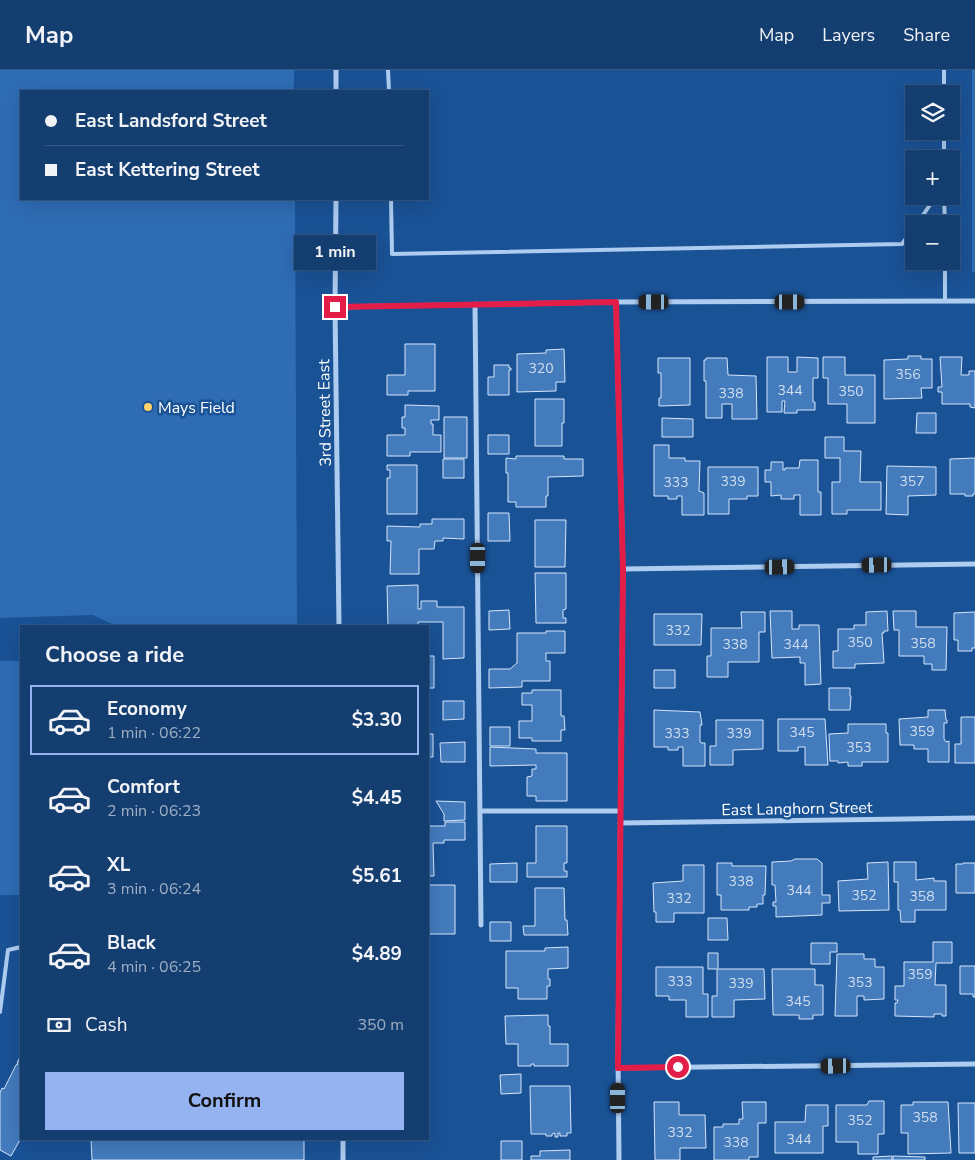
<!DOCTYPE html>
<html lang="en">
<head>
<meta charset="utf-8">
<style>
  :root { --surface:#143e70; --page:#1d4575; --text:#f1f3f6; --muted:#9daec3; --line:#335783; --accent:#95b2f1 }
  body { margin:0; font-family:"Nunito Sans",sans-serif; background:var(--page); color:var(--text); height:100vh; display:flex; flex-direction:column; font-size:19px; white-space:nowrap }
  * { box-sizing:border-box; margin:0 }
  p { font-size:16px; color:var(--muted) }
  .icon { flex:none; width:28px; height:28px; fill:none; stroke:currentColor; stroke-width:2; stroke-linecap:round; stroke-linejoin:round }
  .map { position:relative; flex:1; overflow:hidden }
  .sheet { position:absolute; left:20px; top:555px; width:409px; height:515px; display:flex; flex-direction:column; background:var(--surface); border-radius:0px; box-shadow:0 5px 20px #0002,0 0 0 1px var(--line) }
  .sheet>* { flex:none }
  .hud { position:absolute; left:20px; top:20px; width:409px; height:110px; border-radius:0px; box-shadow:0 5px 20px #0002,0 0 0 1px var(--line); display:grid; align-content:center; height:110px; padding:0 25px; background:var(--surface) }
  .tools { position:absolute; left:905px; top:15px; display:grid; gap:10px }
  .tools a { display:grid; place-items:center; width:55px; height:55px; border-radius:0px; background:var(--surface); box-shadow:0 5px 20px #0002,0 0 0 1px var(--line); font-size:25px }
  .end { position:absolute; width:22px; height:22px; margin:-11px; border:6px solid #e11d48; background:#fff; box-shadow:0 0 0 2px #fff }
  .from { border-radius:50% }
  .bubble { position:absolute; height:35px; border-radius:0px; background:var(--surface); box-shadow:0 5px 20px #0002,0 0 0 1px var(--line); font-size:16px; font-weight:700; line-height:35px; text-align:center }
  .car { position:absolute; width:15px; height:30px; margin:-15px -8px; border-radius:6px; box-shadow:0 0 4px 1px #0007; background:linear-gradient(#222 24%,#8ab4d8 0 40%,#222 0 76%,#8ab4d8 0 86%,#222 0) }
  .hud b { display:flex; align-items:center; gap:18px; height:48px; font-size:19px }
  .hud b+b { border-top:1px solid var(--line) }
  .hud i { width:12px; height:12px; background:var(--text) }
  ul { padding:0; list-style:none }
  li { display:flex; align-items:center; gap:15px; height:70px; margin:0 10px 8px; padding:0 15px; border:2px solid transparent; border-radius:0px }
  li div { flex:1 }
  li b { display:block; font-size:19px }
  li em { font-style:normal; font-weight:700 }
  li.selected { border-color:var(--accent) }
  li>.icon { width:45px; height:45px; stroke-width:1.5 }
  h2 { padding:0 25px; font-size:22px; line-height:60px }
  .pay { display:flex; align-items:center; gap:12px; height:55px; padding:0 25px; font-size:19px }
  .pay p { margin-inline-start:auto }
  .cta { display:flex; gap:10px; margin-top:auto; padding:10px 25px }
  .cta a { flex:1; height:58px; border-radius:0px; background:var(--accent); color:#111; font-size:20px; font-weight:700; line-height:58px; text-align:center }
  header { display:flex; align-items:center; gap:30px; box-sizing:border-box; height:70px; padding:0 25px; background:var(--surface); border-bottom:1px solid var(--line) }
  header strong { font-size:24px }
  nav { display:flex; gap:28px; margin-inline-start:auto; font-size:18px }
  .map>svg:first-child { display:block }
  .green { fill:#2e6cb4 }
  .building { fill:#437bbd; stroke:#d4e6fb }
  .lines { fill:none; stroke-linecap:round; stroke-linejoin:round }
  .service { stroke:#adccf0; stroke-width:4 }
  .minor { stroke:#adccf0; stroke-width:5 }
  .route { stroke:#e11d48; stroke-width:6 }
  .poi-dot { fill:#ffd26c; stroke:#1a5296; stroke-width:2 }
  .labels { text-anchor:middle; stroke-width:5; stroke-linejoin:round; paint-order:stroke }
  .number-label { font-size:14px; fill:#d0deee }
  .poi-label { font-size:16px; fill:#fff; stroke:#1a5296; text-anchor:start }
  .street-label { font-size:16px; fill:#fff; stroke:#1a5296 }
</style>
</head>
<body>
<header>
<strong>Map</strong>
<nav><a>Map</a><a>Layers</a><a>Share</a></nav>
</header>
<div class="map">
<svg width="975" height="1090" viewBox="0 0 975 1090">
  <rect width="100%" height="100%" fill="#1a5296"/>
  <path class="green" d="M0 0H294V21H21V129H295L297 556H116L93 545 0 548Z
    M972 0H975V202H972Z
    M0 591H21V825H0Z"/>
  <path class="building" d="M405 274H435V321H408V325H387V305H405Z
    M564 279 565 312H556V321L517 322V284L546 283V280Z
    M908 286H921V289H932V318H921L922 328 884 329V290L908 289Z
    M767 287H788V302H797V287L818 288V308H813V332H815V340H797V343H784L785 331H782V342H767Z
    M823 287H845V305H875V353H847V334H828V308H823Z
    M940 287H962L961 305H969V301H975V338L970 337V334H942V322H938V317H942Z
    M658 288H690V335L659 336V328H661V303H658Z
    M706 288H727L728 305 756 306 757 349H732V334H722V348H706V311H704V290H706Z
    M494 295H509V298H511V300H509V325H488V307H494Z
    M535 329H564V353H562V376H535Z
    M405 335 439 336V350H431V354H433V365H441V382H410V386H387V365H405V358H402V347H405Z
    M917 343H936V363H916Z
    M444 347H467V388H444Z
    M662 348 693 349V367H662Z
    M488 365H509V384H488Z
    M825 367H844V381H861L860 412H881V440H847V444H832V412H840V388H825Z
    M654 375H669V388H685V391H700L699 421 704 423V445H682V426H677V429H668V426H654Z
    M516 386H564V389H583V406L548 407V426H546V437H516V432H508V403H506V388L516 389Z
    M975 388V424H973V426H965V424H950V389Z
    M443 389H464V408H443Z
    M800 390H818V422H821V445H800V425H794V429H781V425L771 426V412H765V400H771V392H783V400H785V398H799Z
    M387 395H417V444H387V408H390V400H387Z
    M887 396 936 397V425L908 426V445L886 444Z
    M708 397H758V426H747V429H729V444H708Z
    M488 443H509L510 471H488Z
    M432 449H464V469L443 468V471H435L434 479H419V504H390L391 471H387V456L420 457V454H432Z
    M535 450H566L565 497H535Z
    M535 503H566V539L563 540V548H566V553H536Z
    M418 515V539H421V531H437V537H464V588L443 589V552H418V556H388L387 516Z
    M509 540 510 559 489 560V541Z
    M770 541H792V559H799V555H819L821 614 805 615V593H800V587L772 588Z
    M887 541 888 561H884V563H882L884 593 855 594V598H833V581H838V559H854V555H866V542Z
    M893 541H916V557H947L946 600H932V594H924V586H899V560H894Z
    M741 542H765V562H759V592H728V607H707V586H711V558H742Z
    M975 542V578H972V581H958V570H954V543Z
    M654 544H702L701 575H654Z
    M546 561H565V583H546V591H550V611H522V617L489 618V599H510L517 593V563H546Z
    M428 586H434V618H428Z
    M654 600H675V618H654Z
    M829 618H850V626H851L850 640H829Z
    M532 620H561V646H564L565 660H561V671H532V668H519V651H532V635H522V623H532Z
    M443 631H464V649L443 650Z
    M654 640 700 642 702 655H700V671L701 673H705V696H683V677H678V680H668V677H654Z
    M928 640H945L946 650H947V653H944V669L946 672 949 671V692H928V679H914V675H900L899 649 928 647Z
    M961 647H975V693H955V674H961Z
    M778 649H825L828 695H805V677H798V681H778Z
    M716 650H763V679L733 680V695H710V676H716Z
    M848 654H886V663H888V692H862V696H848V692L838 693V691H830L829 664 848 663Z
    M490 657H510V676H490Z
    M428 664H433V687H428Z
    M465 672V692H441L440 673Z
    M490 677 536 679V683H567V731H536V726H527V707L532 706V699H536V695L490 696Z
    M436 731 465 732V750L444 751V744Z
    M445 752H465V770H444V773H433L434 806H428V756H445Z
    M536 756H567V793H564V801H567V807H527V793H536Z
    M795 789H817L822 793V825H830V833H822V845L776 847V836H773V832H776L775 815H772V792L791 791Z
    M888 792 889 840 839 841 838 811 868 809 867 793Z
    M894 792H916V810L934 808V811H946V840H915V852H901L900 840H898V812H894Z
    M517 793V812H490V794Z
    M717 793H732V796H766L765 825H763V834H757V837H749V840H721V825H717Z
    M963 793H975V823H956V794H963Z
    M683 795H704V843H674V852H656V842H654L653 813 683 811Z
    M429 815H455V864H428Z
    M535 818H564L565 850H567L568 865H524L523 856H535Z
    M708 848H727L728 870H708Z
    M490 852H511V871H490Z
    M933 872H952V893H936L935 915H946V946H942V944H934V947L895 946V933H897L898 930H895V916H904V892H933Z
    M811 873H837V882H830V894H811Z
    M568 877V898L548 899V909H550V916H547V929H518V918H506V881H545V878Z
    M708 883H718V899H764L765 929 734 930V947H712V926H717V899H708Z
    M837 884H864V889H875V897H884V929L864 930V926H857V946H835Z
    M960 896H975V927H973V924H960Z
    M656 897H703V924H708V947H686V930H669V926H656Z
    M772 899H815V915H823V945H813V949H799V945H773Z
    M548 945V956H550V974H568V996H534V994H531V996H518V974H506L505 946Z
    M21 985V1068L11 1086 0 1080V1023L2 1018 4 1019 16 995 18 994 17 993Z
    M521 1004V1023L501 1024 500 1005Z
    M530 1016H570L571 1063H567V1066H560V1063H558V1067H555V1063L552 1064V1066H546V1064H531Z
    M869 1031H884V1064H878V1084H858V1072H836V1035H867Z
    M654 1032H679V1045H705L706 1078H680V1090H655Z
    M742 1032H766V1053H758V1087H749V1090H714V1057H723V1054H739V1049H743Z
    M913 1032H948L951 1083 908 1084V1063H901V1035H913Z
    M958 1033H975V1083H959Z
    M806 1035H828V1056H823V1083H775V1052H805Z
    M91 1069H304V1090H92Z
    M501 1071H522V1090H501Z
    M570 1080V1090H531V1086H540V1081Z
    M892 1086V1090H873V1087Z
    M893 1086 925 1087V1090H893Z"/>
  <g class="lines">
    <path class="service" d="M388 0 389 21
      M944 0V24
      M944 61V89
      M944 126 945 154
      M391 129 392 184 902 174 914 158
      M917 154 936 126
      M945 191V231
      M0 942 8 880 21 877"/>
    <path class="minor" d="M336 21V0
      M336 129 335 237 339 556
      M616 232 623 499 618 984 619 1090
      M475 234 481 855
      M335 237 616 232 975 231
      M623 499 975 494
      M480 741H620
      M620 753 975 748
      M618 998 975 994
      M343 1069V1090"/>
  </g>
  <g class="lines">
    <path class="route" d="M335 237 616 232 623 500 618 998 678 997"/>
  </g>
  <circle class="poi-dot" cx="148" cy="337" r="5"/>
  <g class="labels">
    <g class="number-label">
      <text x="541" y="303">320</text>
      <text x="908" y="309">356</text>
      <text x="790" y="325">344</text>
      <text x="851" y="326">350</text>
      <text x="731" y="328">338</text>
      <text x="733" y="416">339</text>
      <text x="912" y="416">357</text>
      <text x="676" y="417">333</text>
      <text x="678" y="565">332</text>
      <text x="860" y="577">350</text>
      <text x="923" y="578">358</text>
      <text x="735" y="579">338</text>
      <text x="796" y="579">344</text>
      <text x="922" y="666">359</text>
      <text x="802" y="667">345</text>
      <text x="677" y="668">333</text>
      <text x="739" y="668">339</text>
      <text x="859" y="682">353</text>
      <text x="741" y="816">338</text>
      <text x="799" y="825">344</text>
      <text x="864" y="830">352</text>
      <text x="922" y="831">358</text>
      <text x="679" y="833">332</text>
      <text x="920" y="909">359</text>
      <text x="680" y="916">333</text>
      <text x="860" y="917">353</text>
      <text x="741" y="918">339</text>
      <text x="798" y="936">345</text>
      <text x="925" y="1052">358</text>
      <text x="860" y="1055">352</text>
      <text x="680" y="1067">332</text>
      <text x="799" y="1074">344</text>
      <text x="736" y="1077">338</text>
    </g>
    <g class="poi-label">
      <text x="158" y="343">Mays Field</text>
    </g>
    <g class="street-label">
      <text transform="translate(324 343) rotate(-91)" y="6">3rd Street East</text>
      <text transform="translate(797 738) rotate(-1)" y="6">East Langhorn Street</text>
    </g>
  </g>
</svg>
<div class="tools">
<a><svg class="icon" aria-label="layers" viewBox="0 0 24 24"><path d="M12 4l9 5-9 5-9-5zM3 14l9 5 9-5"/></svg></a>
<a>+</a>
<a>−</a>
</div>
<i class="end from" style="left:678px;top:997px"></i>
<i class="end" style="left:335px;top:237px"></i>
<div class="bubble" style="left:294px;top:165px;width:82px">1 min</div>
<i class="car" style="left:654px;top:232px;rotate:270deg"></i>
<i class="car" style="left:790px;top:232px;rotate:90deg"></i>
<i class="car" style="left:478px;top:488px;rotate:180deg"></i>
<i class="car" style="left:877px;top:495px;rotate:269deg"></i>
<i class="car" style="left:780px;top:497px;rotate:89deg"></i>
<i class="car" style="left:836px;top:996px;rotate:269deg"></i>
<i class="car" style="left:618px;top:1028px;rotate:0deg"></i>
<div class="hud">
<b><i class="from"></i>East Landsford Street</b>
<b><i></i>East Kettering Street</b>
</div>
<section class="sheet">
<h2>Choose a ride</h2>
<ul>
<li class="selected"><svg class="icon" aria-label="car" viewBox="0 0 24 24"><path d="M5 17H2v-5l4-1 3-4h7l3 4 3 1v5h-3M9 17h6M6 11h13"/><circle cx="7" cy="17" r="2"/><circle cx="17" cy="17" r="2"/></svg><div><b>Economy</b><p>1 min · 06:22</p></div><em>$3.30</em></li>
<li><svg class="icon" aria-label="car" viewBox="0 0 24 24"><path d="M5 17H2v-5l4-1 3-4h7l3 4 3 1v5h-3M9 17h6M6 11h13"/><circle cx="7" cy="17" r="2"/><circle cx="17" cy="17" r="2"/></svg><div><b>Comfort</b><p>2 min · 06:23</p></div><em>$4.45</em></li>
<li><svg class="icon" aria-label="car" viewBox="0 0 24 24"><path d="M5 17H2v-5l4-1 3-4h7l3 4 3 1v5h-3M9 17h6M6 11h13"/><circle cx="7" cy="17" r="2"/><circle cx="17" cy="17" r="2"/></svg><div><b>XL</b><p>3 min · 06:24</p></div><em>$5.61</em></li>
<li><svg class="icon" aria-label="car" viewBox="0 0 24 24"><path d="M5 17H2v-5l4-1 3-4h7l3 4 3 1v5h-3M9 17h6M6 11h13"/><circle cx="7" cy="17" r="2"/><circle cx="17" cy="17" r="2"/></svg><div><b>Black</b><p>4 min · 06:25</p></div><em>$4.89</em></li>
</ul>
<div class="pay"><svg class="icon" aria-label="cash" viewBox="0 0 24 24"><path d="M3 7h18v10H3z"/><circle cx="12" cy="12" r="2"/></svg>Cash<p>350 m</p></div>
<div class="cta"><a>Confirm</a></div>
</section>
</div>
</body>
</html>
